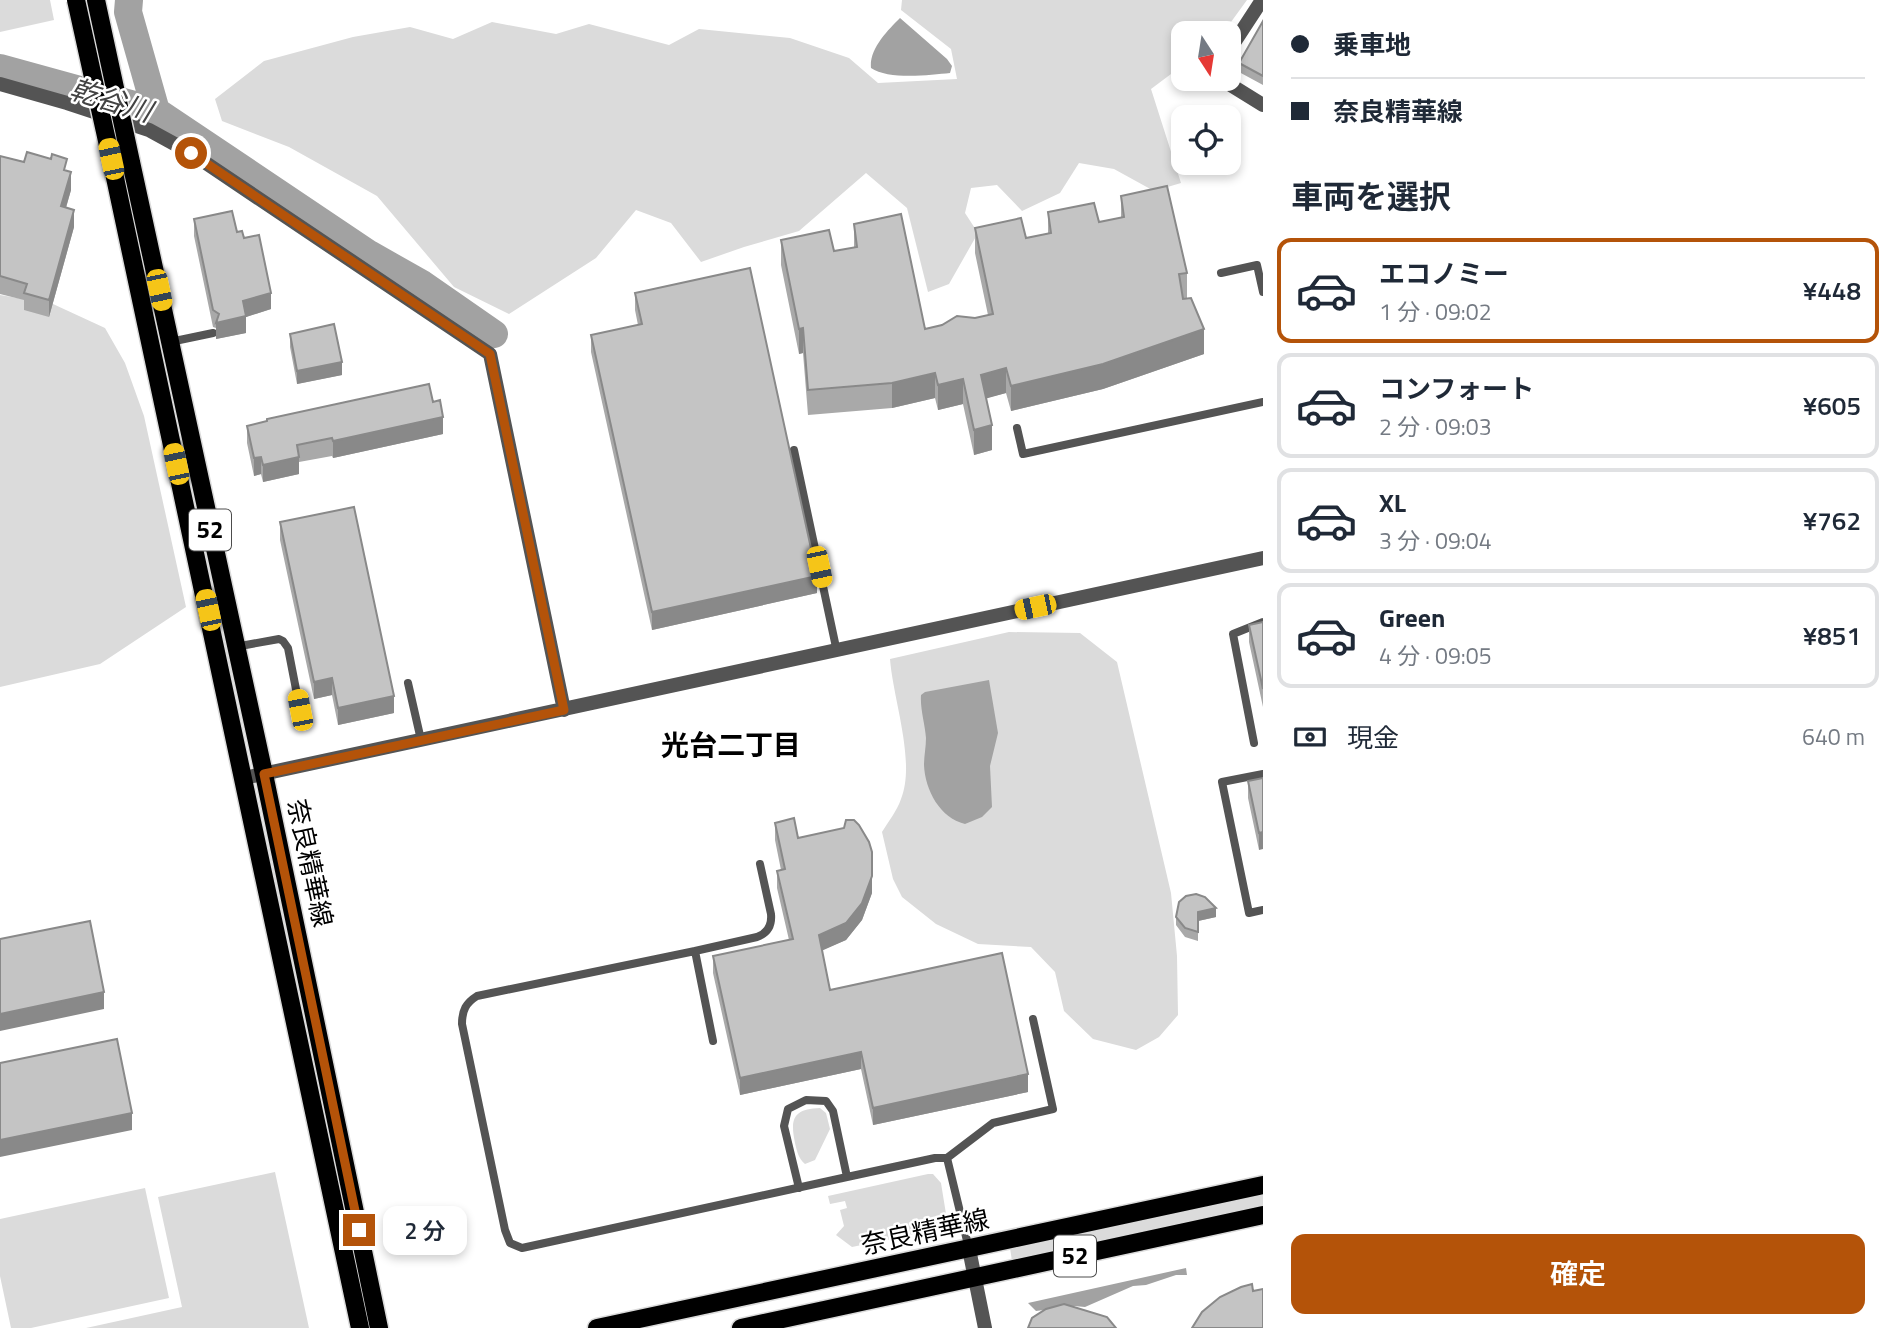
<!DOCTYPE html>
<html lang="ja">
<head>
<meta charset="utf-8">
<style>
  :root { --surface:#fff; --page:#f6f6f7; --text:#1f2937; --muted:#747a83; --line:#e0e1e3; --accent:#b45309 }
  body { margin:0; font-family:"Titillium Web","Noto Sans JP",sans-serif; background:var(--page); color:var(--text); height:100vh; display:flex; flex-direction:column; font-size:26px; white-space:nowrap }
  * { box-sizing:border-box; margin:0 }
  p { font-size:23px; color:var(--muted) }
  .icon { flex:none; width:38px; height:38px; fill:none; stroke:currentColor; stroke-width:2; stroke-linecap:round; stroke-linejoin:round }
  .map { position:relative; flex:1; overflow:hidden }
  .sheet { display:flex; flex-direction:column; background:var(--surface); width:630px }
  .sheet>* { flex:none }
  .banner { display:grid; align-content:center; height:154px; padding:0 28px; background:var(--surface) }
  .needle { width:46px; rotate:168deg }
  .buttons { position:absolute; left:1171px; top:21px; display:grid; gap:14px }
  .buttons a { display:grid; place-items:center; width:70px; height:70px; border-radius:14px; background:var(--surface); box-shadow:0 4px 10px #0003; font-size:35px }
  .end { position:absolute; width:32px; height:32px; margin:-16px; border:9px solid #b45309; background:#fff; box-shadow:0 0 0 4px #fff }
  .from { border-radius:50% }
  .bubble { position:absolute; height:49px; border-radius:14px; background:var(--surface); box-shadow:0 4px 10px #0003; font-size:23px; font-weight:600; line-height:49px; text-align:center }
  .car { position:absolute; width:21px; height:42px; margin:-21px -10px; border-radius:9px; box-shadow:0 0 5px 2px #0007; background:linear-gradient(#f5c518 24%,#345 0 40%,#f5c518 0 76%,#345 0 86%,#f5c518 0) }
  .banner b { display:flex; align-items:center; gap:24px; height:66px; font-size:26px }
  .banner b+b { border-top:2px solid var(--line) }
  .banner i { width:18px; height:18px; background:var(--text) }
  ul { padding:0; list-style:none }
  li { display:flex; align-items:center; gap:21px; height:105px; margin:0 14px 10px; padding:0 14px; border:4px solid var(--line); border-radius:14px }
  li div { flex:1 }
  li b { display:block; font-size:26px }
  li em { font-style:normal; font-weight:600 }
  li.current { border-color:var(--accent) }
  li>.icon { width:63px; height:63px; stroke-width:1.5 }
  h2 { padding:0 28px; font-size:32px; line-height:84px }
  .pay { display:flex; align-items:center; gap:18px; height:77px; padding:0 28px; font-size:26px }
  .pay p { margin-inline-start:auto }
  .button { display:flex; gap:14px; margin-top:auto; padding:14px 28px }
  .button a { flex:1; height:80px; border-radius:14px; background:var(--accent); color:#fff; font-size:28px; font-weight:600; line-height:80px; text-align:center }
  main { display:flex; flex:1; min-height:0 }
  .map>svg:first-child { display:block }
  .green { fill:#dbdbdb }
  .water { fill:#a2a2a2 }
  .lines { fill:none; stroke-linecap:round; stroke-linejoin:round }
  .river { stroke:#a2a2a2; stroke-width:28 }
  .primary-casing { stroke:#dbdbdb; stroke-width:21 }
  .service { stroke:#545454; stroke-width:8 }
  .minor { stroke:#545454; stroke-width:14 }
  .tertiary { stroke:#545454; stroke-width:14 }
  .primary { stroke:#000; stroke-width:18 }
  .primary-bridge-casing { stroke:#dbdbdb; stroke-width:21; stroke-linecap:butt }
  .primary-bridge { stroke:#000; stroke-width:18 }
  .wall { fill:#a9a9a9 }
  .shaded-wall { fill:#898989 }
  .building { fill:#c4c4c4; stroke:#898989; stroke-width:2 }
  .route { stroke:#b45309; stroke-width:9 }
  .labels { text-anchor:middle; stroke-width:5; stroke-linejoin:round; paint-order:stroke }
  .shield { fill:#fff; stroke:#4c4c4c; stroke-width:2 }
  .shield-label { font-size:24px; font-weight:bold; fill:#000 }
  .street-label { font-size:26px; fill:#000; stroke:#fff }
  .water-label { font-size:28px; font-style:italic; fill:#434343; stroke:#fff }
  .neighbourhood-label { font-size:28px; font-weight:bold; fill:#000; stroke:#fff }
</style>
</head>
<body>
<main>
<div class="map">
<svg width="1263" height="1328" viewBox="0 0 1263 1328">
  <rect width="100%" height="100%" fill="#fff"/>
  <path class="green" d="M0 0H50L54 20 0 32Z
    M902 0H1247L1223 33H1183V65L1151 89 1181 183 1154 191 1114 169 1079 163 1060 193 1022 211 997 185 971 188 965 213 978 233 949 284 928 292 907 208 866 173 799 231 744 247 701 262 671 223 636 210 596 258 509 314 454 287 377 196 289 147 222 121 215 99 264 61 353 37 410 27 453 39 492 22 556 34 589 24 669 45 699 29 790 38 849 58 878 83 957 79 951 49 901 10Z
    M0 295 53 304 105 328 125 363 144 416 186 607 100 664 0 687Z
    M1009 632 1080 633 1117 662 1171 893 1177 956 1178 1015 1159 1037 1136 1050 1093 1039 1064 1011 1055 972 1031 947 978 944 936 924 902 897 893 879 882 832C888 822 897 811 901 799 916 762 893 699 890 659Z
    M820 1108 826 1113 830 1129 815 1160 805 1164C798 1158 797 1151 795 1143 790 1119 793 1109 820 1108Z
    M275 1172 309 1328H86L182 1307 158 1197Z
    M928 1174H933L941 1183 946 1214 934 1230 852 1247 836 1235 844 1226 840 1210 847 1208 845 1201 830 1204 828 1196Z
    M145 1188 169 1298 31 1328H11L0 1276V1219Z
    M1263 1194V1207L1012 1261 1010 1248Z"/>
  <path class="water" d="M900 18 947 59 952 66 950 73C930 75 888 80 871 68 869 49 888 30 900 18Z
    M989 680 998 733 990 766 992 807 982 817 965 824C940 818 925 790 924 765 924 756 926 747 926 738 925 724 920 709 921 695L925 692Z
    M1186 1268 1187 1275H1176L1146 1285 1133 1286 1085 1307 1074 1306 1036 1311 1028 1303Z"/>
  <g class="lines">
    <path class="river" d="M129 0 128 12 156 111
      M0 68 156 111 369 254 422 284 494 334"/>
    <defs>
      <path id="primary" d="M111 159 360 1328
        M131 162 264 774 379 1328
        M597 1328 1263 1185
        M741 1328 1263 1215"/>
    </defs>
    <use href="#primary" class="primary-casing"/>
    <path class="service" d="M1221 273 1257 265 1263 292
      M170 342 213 333
      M1017 428 1023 454 1263 402
      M794 450 837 652
      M235 647 279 639 283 641 288 648 300 710
      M408 683 421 740
      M1254 743 1233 634 1263 622
      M1263 774 1222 782 1249 913 1263 910
      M695 951 757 937C768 933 772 925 771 914L760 864
      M713 1041 695 951 477 996C466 1003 462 1010 462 1024L505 1230 510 1243 522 1248 847 1177
      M947 1158 993 1123 1053 1109 1033 1019
      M799 1188 784 1126 788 1109 806 1100 826 1101 833 1111 847 1177 935 1158H947L969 1249"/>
    <path class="minor" d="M1228 52 1262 0
      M1221 79 1263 105"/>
    <path class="tertiary" d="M0 84 67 103 149 130 191 153 490 354 564 710
      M244 778 1263 558
      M969 1249 985 1328"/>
    <use href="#primary" class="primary"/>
    <defs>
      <path id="primary-bridge" d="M76 0 111 159
        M96 0 131 162"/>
    </defs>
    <use href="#primary-bridge" class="primary-bridge-casing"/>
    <use href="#primary-bridge" class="primary-bridge"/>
  </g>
  <path class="wall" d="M1263 21V85L1239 72V63Z
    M0 156 67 171 71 190 66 208 74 227 49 317 24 310V300L0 294Z
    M1121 196 1187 273V298L1204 354 1103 389 1011 411 1006 393 986 398 992 450 974 455 963 404 938 410 935 398 892 408 808 415 803 353 799 354 781 265V240L834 251 854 248V224L925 329 988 315 975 253V228L1026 238 1048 234V212L1099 222 1121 218Z
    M194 219 237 232 244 238 271 309 246 317V333L216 339V328L213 327 194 236Z
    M635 293 817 593 652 630 591 352V335L638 325 635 310Z
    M290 334 342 375 297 384 290 347Z
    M433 402 443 434 333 458 332 456 299 462V474L263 482 261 474 254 476 247 443V426Z
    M280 522 394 713 338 725 332 695 314 699 280 540Z
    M1263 622V707L1249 642V625Z
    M1263 778 1259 850 1248 798V781Z
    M775 823 798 838 872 893 862 920 846 940 822 950 830 990 1028 1092 873 1125 861 1069 740 1095 713 973V956L789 940 777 888V871L781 870 775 840Z
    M1176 917H1216L1198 921V941L1185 937 1176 925Z"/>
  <path class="shaded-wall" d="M71 172V190L61 224V206Z
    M74 210V227L49 317V300Z
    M271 293V309L246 317V333L216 339V323L243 301Z
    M803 328V353L799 354V329Z
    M1204 329V354L1103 389 1011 411V386Z
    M342 362V375L297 384V371Z
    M1006 368V393L981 400V375Z
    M935 373V398L892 408V383Z
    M963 379V404L938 410V385Z
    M443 417V434L333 458V441Z
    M992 425V450L974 455V430Z
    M261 457V474L254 476V458Z
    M299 457V474L263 482V465Z
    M817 576V593L652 630V612Z
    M332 678V695L314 699V682Z
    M394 696V713L338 725V708Z
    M1263 832V849L1259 850V833Z
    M872 876V893L862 920 846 940 819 952V935Z
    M1216 908V917L1198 921V912Z
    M104 992V1009L0 1031V1014Z
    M861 1052V1069L740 1095V1078Z
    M1028 1074V1092L873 1125V1108Z
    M132 1113V1130L0 1157V1140Z"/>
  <path class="building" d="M1263 21V76L1239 63Z
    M27 152 51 159 52 154 67 159 64 170 71 172 61 206 74 210 49 300 24 293 27 284 0 276V156L24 162Z
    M1167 186 1187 273 1179 274 1183 299 1191 298 1204 329 1103 364 1011 386 1006 368 981 375 992 425 974 430 963 379 938 385 935 373 892 383 808 390 803 328 799 329 781 240 829 230 834 251 857 247 854 224 901 214 925 329 942 325 957 316 975 318 993 314 975 228 1021 218 1026 238 1051 233 1048 212 1094 203 1099 222 1124 217 1121 196Z
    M232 211 237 232 242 231 244 238 259 235 271 293 243 301 246 316 216 323 219 314 213 310 194 219Z
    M750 268 817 576 652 612 591 335 642 324 635 293Z
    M334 324 342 362 297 371 290 334Z
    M429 384 433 402 440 400 443 417 333 441 332 438 297 445 299 457 263 465 261 457 254 458 247 426 267 421V419Z
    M354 507 394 696 338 708 332 678 314 682 280 522Z
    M1263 622V689L1249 625Z
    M1263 778V832L1259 833 1248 781Z
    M794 818 798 838 844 828 846 820H854L859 825 869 842 872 852V876L862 903 846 923 819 935 830 990 1002 953 1028 1074 873 1108 861 1052 740 1078 713 956 793 939 777 871 785 869 775 823Z
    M1196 894 1205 897 1216 908 1198 912V932L1185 928 1176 917 1179 902 1186 896Z
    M90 921 104 992 0 1014V939Z
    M117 1039 132 1113 0 1140V1063Z
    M1252 1284 1253 1291 1263 1289V1328H1192L1202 1312 1220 1297 1241 1287Z
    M1064 1304 1107 1317 1116 1328H1028L1032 1318 1046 1309Z"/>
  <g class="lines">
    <path class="route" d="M191 153 490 354 564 710 264 774 359 1230"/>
  </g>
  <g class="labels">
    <g class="shield">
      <rect x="189" y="509.5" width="42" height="41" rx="5"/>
      <rect x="1054" y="1235.5" width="42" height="41" rx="5"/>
    </g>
    <g class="shield-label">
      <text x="210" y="538">52</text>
      <text x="1075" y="1264">52</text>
    </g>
    <g class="street-label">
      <text transform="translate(310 863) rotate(78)" y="9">奈良精華線</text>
      <text transform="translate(925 1232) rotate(-12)" y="9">奈良精華線</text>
    </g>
    <g class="water-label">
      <text transform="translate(111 100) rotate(17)" y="10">乾谷川</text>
    </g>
    <g class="neighbourhood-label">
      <text x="731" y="755">光台二丁目</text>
    </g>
  </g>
</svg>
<div class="buttons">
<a><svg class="needle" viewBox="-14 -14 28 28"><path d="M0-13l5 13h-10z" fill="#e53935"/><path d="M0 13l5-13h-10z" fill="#747a83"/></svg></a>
<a><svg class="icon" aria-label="locate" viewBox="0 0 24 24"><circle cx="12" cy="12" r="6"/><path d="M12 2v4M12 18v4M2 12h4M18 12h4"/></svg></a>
</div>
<i class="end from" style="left:191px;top:153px"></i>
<i class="end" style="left:359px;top:1230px"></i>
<div class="bubble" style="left:383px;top:1206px;width:84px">2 分</div>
<i class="car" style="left:111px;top:159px;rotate:348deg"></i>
<i class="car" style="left:159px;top:290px;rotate:168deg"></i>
<i class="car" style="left:176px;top:464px;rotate:348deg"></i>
<i class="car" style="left:819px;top:567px;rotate:168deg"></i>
<i class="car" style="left:1035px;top:607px;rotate:258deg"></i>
<i class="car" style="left:208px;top:610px;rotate:348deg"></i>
<i class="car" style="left:300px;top:710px;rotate:349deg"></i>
</div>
<section class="sheet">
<div class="banner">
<b><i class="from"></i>乗車地</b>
<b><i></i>奈良精華線</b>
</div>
<h2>車両を選択</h2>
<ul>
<li class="current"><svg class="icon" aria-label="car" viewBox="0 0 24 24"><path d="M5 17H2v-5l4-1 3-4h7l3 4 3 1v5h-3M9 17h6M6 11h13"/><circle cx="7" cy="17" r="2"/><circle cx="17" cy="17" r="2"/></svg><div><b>エコノミー</b><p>1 分 · 09:02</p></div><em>¥448</em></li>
<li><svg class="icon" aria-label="car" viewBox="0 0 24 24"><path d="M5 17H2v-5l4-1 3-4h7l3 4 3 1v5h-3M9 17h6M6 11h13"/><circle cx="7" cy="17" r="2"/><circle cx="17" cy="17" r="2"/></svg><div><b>コンフォート</b><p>2 分 · 09:03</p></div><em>¥605</em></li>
<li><svg class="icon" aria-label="car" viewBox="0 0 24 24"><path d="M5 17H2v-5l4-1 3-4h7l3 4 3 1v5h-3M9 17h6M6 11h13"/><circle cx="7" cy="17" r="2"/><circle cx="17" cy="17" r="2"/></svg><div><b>XL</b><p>3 分 · 09:04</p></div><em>¥762</em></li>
<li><svg class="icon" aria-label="car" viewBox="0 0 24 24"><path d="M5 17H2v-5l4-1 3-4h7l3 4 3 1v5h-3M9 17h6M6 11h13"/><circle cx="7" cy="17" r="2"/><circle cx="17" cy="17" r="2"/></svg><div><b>Green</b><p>4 分 · 09:05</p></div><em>¥851</em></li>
</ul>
<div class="pay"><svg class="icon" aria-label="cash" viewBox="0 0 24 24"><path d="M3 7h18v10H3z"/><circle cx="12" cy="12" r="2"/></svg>現金<p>640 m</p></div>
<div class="button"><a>確定</a></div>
</section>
</main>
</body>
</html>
